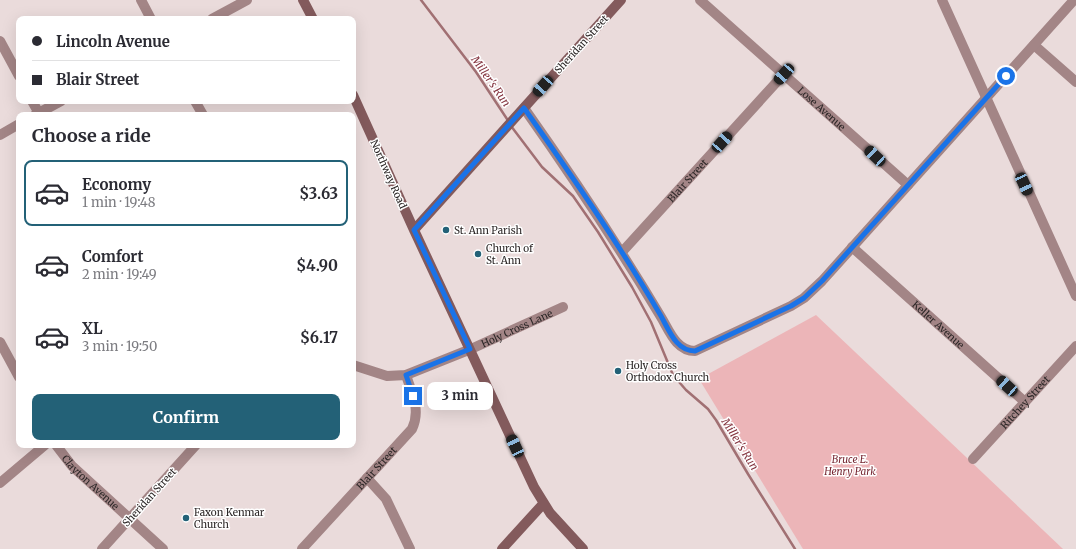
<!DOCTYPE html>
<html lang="en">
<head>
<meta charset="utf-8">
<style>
  :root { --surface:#fff; --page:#f2f2f3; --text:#2b2b33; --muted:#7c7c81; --line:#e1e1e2; --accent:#236177 }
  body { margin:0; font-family:Merriweather,serif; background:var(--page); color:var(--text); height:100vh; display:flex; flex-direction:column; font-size:15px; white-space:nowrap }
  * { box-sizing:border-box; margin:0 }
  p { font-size:13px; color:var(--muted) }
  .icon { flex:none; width:22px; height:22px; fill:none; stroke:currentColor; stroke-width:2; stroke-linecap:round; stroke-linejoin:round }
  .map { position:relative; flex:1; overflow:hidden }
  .details { position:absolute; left:16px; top:112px; width:340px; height:336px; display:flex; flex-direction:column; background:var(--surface); border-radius:8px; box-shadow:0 4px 16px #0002 }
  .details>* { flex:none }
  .top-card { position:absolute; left:16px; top:16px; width:340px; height:88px; border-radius:8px; box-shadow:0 4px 16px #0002; display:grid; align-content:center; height:88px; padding:0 16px; background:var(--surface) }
  .end { position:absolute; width:18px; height:18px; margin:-9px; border:5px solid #1a73e8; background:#fff; box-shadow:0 0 0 2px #fff }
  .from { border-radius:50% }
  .bubble { position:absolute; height:28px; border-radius:8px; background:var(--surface); box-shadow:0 4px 16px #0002; font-size:13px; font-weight:700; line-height:28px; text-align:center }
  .car { position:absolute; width:12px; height:24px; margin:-12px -6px; border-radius:5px; box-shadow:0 0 3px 1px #0007; background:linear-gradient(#222 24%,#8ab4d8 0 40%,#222 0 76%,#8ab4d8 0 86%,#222 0) }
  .top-card b { display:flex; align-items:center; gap:14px; height:38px; font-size:15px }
  .top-card b+b { border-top:1px solid var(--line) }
  .top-card i { width:10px; height:10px; background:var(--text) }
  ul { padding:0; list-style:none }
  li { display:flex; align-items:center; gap:12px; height:66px; margin:0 8px 6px; padding:0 8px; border:2px solid transparent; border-radius:8px }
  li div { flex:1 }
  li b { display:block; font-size:15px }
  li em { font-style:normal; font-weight:700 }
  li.on { border-color:var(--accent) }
  li>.icon { width:36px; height:36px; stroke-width:1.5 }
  h2 { padding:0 16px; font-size:18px; line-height:48px }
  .primary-button { display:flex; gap:8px; margin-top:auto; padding:8px 16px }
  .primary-button a { flex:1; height:46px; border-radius:8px; background:var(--accent); color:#fff; font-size:16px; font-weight:700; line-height:46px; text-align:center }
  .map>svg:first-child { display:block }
  .green { fill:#ecb5b8 }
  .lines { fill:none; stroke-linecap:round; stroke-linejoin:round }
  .stream { stroke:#a17073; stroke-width:2.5 }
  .street { stroke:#a38586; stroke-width:10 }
  .secondary { stroke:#835a5c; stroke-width:10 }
  .route { stroke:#1a73e8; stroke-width:5 }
  .poi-dot { fill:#236177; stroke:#fff; stroke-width:1.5 }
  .labels { text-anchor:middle; stroke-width:3; stroke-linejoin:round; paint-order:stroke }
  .street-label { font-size:10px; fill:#2c2727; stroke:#fff }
  .poi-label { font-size:10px; fill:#2c2727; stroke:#fff; text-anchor:start }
  .park-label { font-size:10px; font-style:italic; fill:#752631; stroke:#fff }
  .water-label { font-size:11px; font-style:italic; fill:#83323d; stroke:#fff }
</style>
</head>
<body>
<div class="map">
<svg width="1076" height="549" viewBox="0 0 1076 549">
  <rect width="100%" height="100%" fill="#eadbdb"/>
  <path class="green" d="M816 315 1063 549H803L699 379Z"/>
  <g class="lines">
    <path class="stream" d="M421 0 476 72 509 122
      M511 126 542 167 573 196 598 232 632 287 651 322 673 375 686 390 708 409 716 420 748 474 795 549"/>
    <g class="street">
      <path d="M141 0 151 19"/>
      <path id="s1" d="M700 0 908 185"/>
      <path d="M942 0 1076 296"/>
      <path d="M212 19 247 0"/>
      <path d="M0 41 19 76"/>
      <path d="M1034 45 1076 82"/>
      <path d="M32 101 40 115"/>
      <path d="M195 101 203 115"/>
      <path d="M524 108C572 176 618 245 661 317 669 330 676 351 695 351L791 306 804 298 822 281 1074 0"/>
      <path d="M35 115 61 101"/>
      <path d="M0 135 19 124"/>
      <path id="s2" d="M852 247 1025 402"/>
      <path id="s3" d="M622 252 784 74"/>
      <path d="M0 342 19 377"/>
      <path id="s4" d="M353 365 387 376 406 375 471 349 563 307"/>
      <path id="s5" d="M56 445 72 466 163 549"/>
      <path id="s6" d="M973 459 1076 346"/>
      <path d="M367 478 386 499 410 549"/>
      <path d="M0 483 45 445"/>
      <path d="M102 549 196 445"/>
      <path id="s7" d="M302 549 412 429C421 410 412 394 406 375"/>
    </g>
    <path class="secondary" d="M303 0 313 19
      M353 95 414 230 534 487 550 513 583 549
      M414 230 621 0
      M502 549 543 504"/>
  </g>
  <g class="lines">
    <path class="route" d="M413 396 406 375 470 349 414 230 524 108C572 176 619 244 661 316 669 330 676 351 695 351L791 306 804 298 822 281 1006 76"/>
  </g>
  <g class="poi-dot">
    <circle cx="446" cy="230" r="4"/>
    <circle cx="478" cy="254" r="4"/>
    <circle cx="618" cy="371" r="4"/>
    <circle cx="186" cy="518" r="4"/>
  </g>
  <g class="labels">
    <g class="street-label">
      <text transform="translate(581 44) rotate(-48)" y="4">Sheridan Street</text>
      <text dy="4" stroke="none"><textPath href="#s1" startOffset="163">Lose Avenue</textPath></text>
      <text transform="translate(389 174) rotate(66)" y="4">Northway Road</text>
      <text dy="4" stroke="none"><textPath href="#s3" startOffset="97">Blair Street</textPath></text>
      <text dy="4" stroke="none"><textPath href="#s2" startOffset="116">Keller Avenue</textPath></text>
      <text dy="4" stroke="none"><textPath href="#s4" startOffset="175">Holy Cross Lane</textPath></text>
      <text dy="4" stroke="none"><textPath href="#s6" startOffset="77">Ritchey Street</textPath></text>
      <text dy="4" stroke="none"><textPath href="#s7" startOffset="110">Blair Street</textPath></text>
      <text dy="4" stroke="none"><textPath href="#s5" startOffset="51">Clayton Avenue</textPath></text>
      <text transform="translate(149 497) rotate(-48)" y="4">Sheridan Street</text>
    </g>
    <g class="poi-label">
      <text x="454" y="234">St. Ann Parish</text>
      <text x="486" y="252">Church of<tspan x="486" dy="12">St. Ann</tspan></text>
      <text x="626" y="369">Holy Cross<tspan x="626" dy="12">Orthodox Church</tspan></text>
      <text x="194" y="516">Faxon Kenmar<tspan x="194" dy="12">Church</tspan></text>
    </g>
    <g class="park-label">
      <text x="850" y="463">Bruce E.<tspan x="850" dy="12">Henry Park</tspan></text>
    </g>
    <g class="water-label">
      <text transform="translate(491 81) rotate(55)" y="4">Miller's Run</text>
      <text transform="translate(740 444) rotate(58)" y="4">Miller's Run</text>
    </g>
  </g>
</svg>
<i class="end from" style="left:1006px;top:76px"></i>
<i class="end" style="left:413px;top:396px"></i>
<div class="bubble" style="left:427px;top:382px;width:66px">3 min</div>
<i class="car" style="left:784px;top:74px;rotate:222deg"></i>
<i class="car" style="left:543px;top:86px;rotate:222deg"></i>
<i class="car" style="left:722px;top:142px;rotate:42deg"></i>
<i class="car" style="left:875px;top:156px;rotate:313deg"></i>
<i class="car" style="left:1024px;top:184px;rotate:155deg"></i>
<i class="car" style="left:1007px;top:386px;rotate:312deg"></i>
<i class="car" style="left:515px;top:446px;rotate:335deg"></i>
<div class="top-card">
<b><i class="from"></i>Lincoln Avenue</b>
<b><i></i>Blair Street</b>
</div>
<section class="details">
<h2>Choose a ride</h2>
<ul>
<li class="on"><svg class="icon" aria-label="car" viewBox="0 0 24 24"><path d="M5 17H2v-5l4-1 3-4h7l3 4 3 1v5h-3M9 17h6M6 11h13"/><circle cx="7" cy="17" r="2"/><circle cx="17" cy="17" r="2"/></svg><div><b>Economy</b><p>1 min · 19:48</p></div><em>$3.63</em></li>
<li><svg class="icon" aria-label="car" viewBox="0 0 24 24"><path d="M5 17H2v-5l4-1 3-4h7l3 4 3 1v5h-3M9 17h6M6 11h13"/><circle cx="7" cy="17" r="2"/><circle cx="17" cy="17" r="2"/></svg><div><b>Comfort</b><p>2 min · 19:49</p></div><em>$4.90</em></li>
<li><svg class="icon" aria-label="car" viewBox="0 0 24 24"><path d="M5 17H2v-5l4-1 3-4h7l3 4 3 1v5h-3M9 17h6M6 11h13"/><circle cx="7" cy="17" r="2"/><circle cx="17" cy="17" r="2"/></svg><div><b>XL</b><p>3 min · 19:50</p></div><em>$6.17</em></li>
</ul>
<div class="primary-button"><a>Confirm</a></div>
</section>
</div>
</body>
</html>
